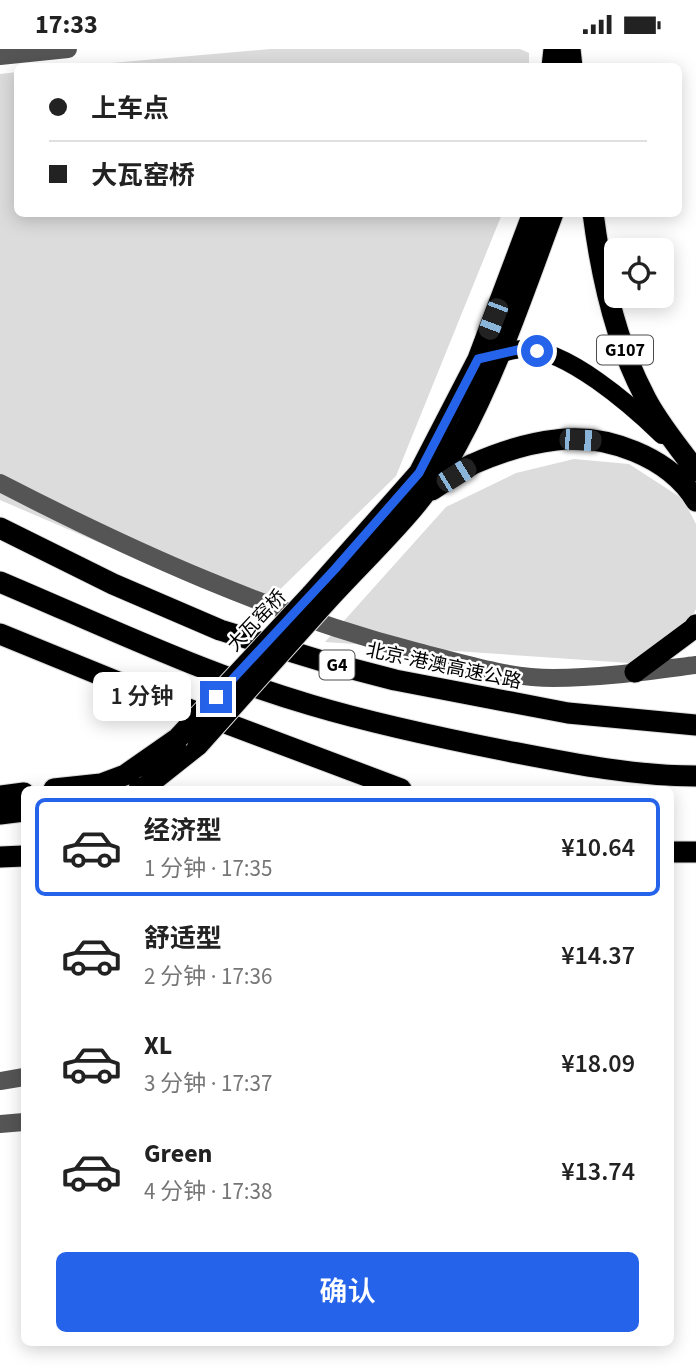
<!DOCTYPE html>
<html lang="zh">
<head>
<meta charset="utf-8">
<style>
  :root { --surface:#fff; --page:#f2f2f2; --text:#222; --muted:#767676; --line:#e0e0e0; --accent:#2563eb }
  body { margin:0; font-family:"Source Sans 3","Noto Sans SC",sans-serif; background:var(--page); color:var(--text); height:100vh; display:flex; flex-direction:column; font-size:26px; white-space:nowrap }
  * { box-sizing:border-box; margin:0 }
  p { font-size:23px; color:var(--muted) }
  .icon { flex:none; width:38px; height:38px; fill:none; stroke:currentColor; stroke-width:2; stroke-linecap:round; stroke-linejoin:round }
  .map { position:relative; flex:1; overflow:hidden }
  .panel { position:absolute; left:21px; top:737px; width:653px; height:560px; display:flex; flex-direction:column; background:var(--surface); border-radius:10px; box-shadow:0 4px 18px #0003 }
  .panel>* { flex:none }
  .banner { position:absolute; left:14px; top:14px; width:668px; height:154px; border-radius:10px; box-shadow:0 4px 18px #0003; display:grid; align-content:center; height:154px; padding:0 35px; background:var(--surface) }
  .fabs { position:absolute; left:604px; top:189px; display:grid; gap:14px }
  .fabs a { display:grid; place-items:center; width:70px; height:70px; border-radius:10px; background:var(--surface); box-shadow:0 4px 18px #0003; font-size:35px }
  .end { position:absolute; width:32px; height:32px; margin:-16px; border:9px solid #2563eb; background:#fff; box-shadow:0 0 0 4px #fff }
  .from { border-radius:50% }
  .bubble { position:absolute; height:49px; border-radius:10px; background:var(--surface); box-shadow:0 4px 18px #0003; font-size:23px; font-weight:600; line-height:49px; text-align:center }
  .car { position:absolute; width:21px; height:42px; margin:-21px -10px; border-radius:9px; box-shadow:0 0 5px 2px #0007; background:linear-gradient(#222 24%,#8ab4d8 0 40%,#222 0 76%,#8ab4d8 0 86%,#222 0) }
  .banner b { display:flex; align-items:center; gap:24px; height:66px; font-size:26px }
  .banner b+b { border-top:2px solid var(--line) }
  .banner i { width:18px; height:18px; background:var(--text) }
  ul { padding:12px 0 0; list-style:none }
  li { display:flex; align-items:center; gap:21px; height:98px; margin:0 14px 10px; padding:0 21px; border:4px solid transparent; border-radius:10px }
  li div { flex:1 }
  li b { display:block; font-size:26px }
  li em { font-style:normal; font-weight:600 }
  li.selected { border-color:var(--accent) }
  li>.icon { width:63px; height:63px; stroke-width:1.5 }
  .button { display:flex; gap:14px; margin-top:auto; padding:14px 35px }
  .button a { flex:1; height:80px; border-radius:10px; background:var(--accent); color:#fff; font-size:28px; font-weight:600; line-height:80px; text-align:center }
  .status { display:flex; justify-content:space-between; align-items:center; height:49px; padding:0 35px; background:var(--surface); direction:ltr }
  .status svg { height:19px; fill:currentColor }
  .map>svg:first-child { display:block }
  .green { fill:#dcdcdc }
  .lines { fill:none; stroke-linecap:round; stroke-linejoin:round }
  .major-casing { stroke:#dbdbdb; stroke-width:19 }
  .highway-casing { stroke:#dbdbdb; stroke-width:23 }
  .minor { stroke:#555; stroke-width:18 }
  .major { stroke:#000; stroke-width:18 }
  .highway { stroke:#000; stroke-width:21 }
  .highway-bridge-casing { stroke:#dbdbdb; stroke-width:23; stroke-linecap:butt }
  .highway-bridge { stroke:#000; stroke-width:21 }
  .route { stroke:#2563eb; stroke-width:9 }
  .labels { text-anchor:middle; stroke-width:5; stroke-linejoin:round; paint-order:stroke }
  .shield { fill:#fff; stroke:#4c4c4c; stroke-width:2 }
  .shield-label { font-size:18px; font-weight:bold; fill:#000 }
  .street-label { font-size:19px; fill:#000; stroke:#fff }
</style>
</head>
<body>
<div class="status"><b>17:33</b><svg viewBox="0 0 49 12"><path d="M0 12V9h3v3zM5 12V6h3v6zM10 12V3h3v9zM15 12V0h3v12zM26 1h20v11H26zM47 4h2v5h-2z"/></svg></div>
<div class="map">
<svg width="696" height="1319" viewBox="0 0 696 1319">
  <rect width="100%" height="100%" fill="#fff"/>
  <path class="green" d="M270 0H520L529 4V17H77Z
    M17 23 18 164 502 165 396 427 258 562 0 451V25Z
    M574 410 629 415 683 450 696 475V560C684 586 652 600 629 614L325 593 446 458 516 424Z"/>
  <g class="lines">
    <defs>
      <path id="major" d="M491 307C501 305 513 300 523 300 566 299 632 357 662 386"/>
      <path id="highway" d="M570 0 572 18
        M552 18 554 0
        M593 164C601 226 615 291 644 346 657 373 679 398 696 422
        M432 441C446 432 459 422 473 415 498 404 529 394 556 391 605 384 670 408 696 452
        M0 479 113 535 220 581 322 612 395 631 568 664 696 676
        M0 533C102 576 204 625 311 656 375 675 441 689 507 702 569 714 633 727 696 727
        M311 546 419 424 478 310 533 164
        M324 555C367 507 427 454 457 396 497 323 524 242 553 164
        M0 585 135 640 401 740
        M635 623 693 580 696 576
        M54 740 101 735 125 726 178 689
        M139 740 145 738 198 696
        M0 747 24 744
        M0 765 24 762
        M670 803H696
        M0 808 24 807"/>
    </defs>
    <use href="#major" class="major-casing"/>
    <use href="#highway" class="highway-casing"/>
    <path class="minor" d="M0 7 68 0
      M0 434C136 504 269 564 418 603 461 614 508 629 553 629 601 629 649 622 696 616
      M0 1032 24 1028
      M0 1075 24 1073"/>
    <use href="#major" class="major"/>
    <use href="#highway" class="highway"/>
    <defs>
      <path id="highway-bridge" d="M178 689 311 546
        M198 696 324 555"/>
    </defs>
    <use href="#highway-bridge" class="highway-bridge-casing"/>
    <use href="#highway-bridge" class="highway-bridge"/>
  </g>
  <g class="lines">
    <path class="route" d="M216 648 335 520 419 424 478 310 522 300 537 302"/>
  </g>
  <g class="labels">
    <g class="shield">
      <rect x="597" y="286.5" width="56" height="29" rx="5"/>
      <rect x="319.5" y="601.5" width="35" height="29" rx="5"/>
    </g>
    <g class="shield-label">
      <text x="625" y="307">G107</text>
      <text x="337" y="622">G4</text>
    </g>
    <g class="street-label">
      <text transform="translate(256 571) rotate(-47)" y="7">大瓦窑桥</text>
      <text transform="translate(444 616) rotate(12)" y="7">北京-港澳高速公路</text>
    </g>
  </g>
</svg>
<div class="fabs">
<a><svg class="icon" aria-label="locate" viewBox="0 0 24 24"><circle cx="12" cy="12" r="6"/><path d="M12 2v4M12 18v4M2 12h4M18 12h4"/></svg></a>
</div>
<i class="end from" style="left:537px;top:302px"></i>
<i class="end" style="left:216px;top:648px"></i>
<div class="bubble" style="left:93px;top:623px;width:98px">1 分钟</div>
<i class="car" style="left:493px;top:270px;rotate:201deg"></i>
<i class="car" style="left:580px;top:391px;rotate:93deg"></i>
<i class="car" style="left:456px;top:426px;rotate:58deg"></i>
<div class="banner">
<b><i class="from"></i>上车点</b>
<b><i></i>大瓦窑桥</b>
</div>
<section class="panel">
<ul>
<li class="selected"><svg class="icon" aria-label="car" viewBox="0 0 24 24"><path d="M5 17H2v-5l4-1 3-4h7l3 4 3 1v5h-3M9 17h6M6 11h13"/><circle cx="7" cy="17" r="2"/><circle cx="17" cy="17" r="2"/></svg><div><b>经济型</b><p>1 分钟 · 17:35</p></div><em>¥10.64</em></li>
<li><svg class="icon" aria-label="car" viewBox="0 0 24 24"><path d="M5 17H2v-5l4-1 3-4h7l3 4 3 1v5h-3M9 17h6M6 11h13"/><circle cx="7" cy="17" r="2"/><circle cx="17" cy="17" r="2"/></svg><div><b>舒适型</b><p>2 分钟 · 17:36</p></div><em>¥14.37</em></li>
<li><svg class="icon" aria-label="car" viewBox="0 0 24 24"><path d="M5 17H2v-5l4-1 3-4h7l3 4 3 1v5h-3M9 17h6M6 11h13"/><circle cx="7" cy="17" r="2"/><circle cx="17" cy="17" r="2"/></svg><div><b>XL</b><p>3 分钟 · 17:37</p></div><em>¥18.09</em></li>
<li><svg class="icon" aria-label="car" viewBox="0 0 24 24"><path d="M5 17H2v-5l4-1 3-4h7l3 4 3 1v5h-3M9 17h6M6 11h13"/><circle cx="7" cy="17" r="2"/><circle cx="17" cy="17" r="2"/></svg><div><b>Green</b><p>4 分钟 · 17:38</p></div><em>¥13.74</em></li>
</ul>
<div class="button"><a>确认</a></div>
</section>
</div>
</body>
</html>
